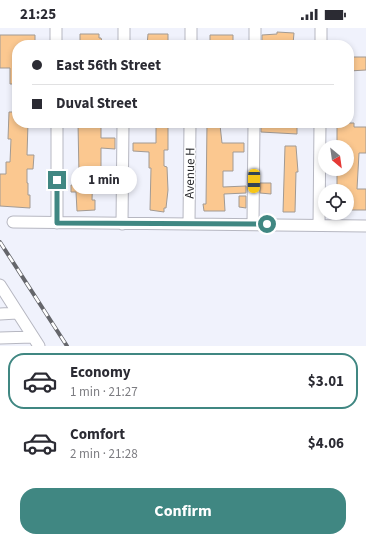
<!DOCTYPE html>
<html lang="en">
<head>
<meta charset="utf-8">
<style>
  :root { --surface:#fff; --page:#f7f7f7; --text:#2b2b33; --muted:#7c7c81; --line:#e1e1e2; --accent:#408782 }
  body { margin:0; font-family:"Source Sans 3",sans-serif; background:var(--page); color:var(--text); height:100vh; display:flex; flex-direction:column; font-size:15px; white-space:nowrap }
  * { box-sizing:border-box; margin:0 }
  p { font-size:13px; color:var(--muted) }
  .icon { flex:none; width:22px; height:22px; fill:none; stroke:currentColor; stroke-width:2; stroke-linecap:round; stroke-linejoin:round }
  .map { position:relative; height:318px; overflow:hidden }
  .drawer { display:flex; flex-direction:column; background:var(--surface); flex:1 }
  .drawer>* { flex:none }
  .banner { position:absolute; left:12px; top:12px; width:342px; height:88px; border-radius:16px; box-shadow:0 2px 6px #0003; display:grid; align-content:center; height:88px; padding:0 20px; background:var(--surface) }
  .needle { width:26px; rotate:151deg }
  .fabs { position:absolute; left:318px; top:112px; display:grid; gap:8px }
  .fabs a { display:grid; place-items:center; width:36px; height:36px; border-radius:50%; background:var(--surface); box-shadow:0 2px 6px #0003; font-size:20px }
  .end { position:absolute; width:18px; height:18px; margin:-9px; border:5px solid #408782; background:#fff; box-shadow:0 0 0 2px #fff }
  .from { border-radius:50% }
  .bubble { position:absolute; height:28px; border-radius:14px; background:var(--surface); box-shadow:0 2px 6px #0003; font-size:13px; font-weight:700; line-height:28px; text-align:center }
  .car { position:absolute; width:12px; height:24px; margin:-12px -6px; border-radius:5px; box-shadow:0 0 3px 1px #0007; background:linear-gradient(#f5c518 24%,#345 0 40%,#f5c518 0 76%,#345 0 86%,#f5c518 0) }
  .banner b { display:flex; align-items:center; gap:14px; height:38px; font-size:15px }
  .banner b+b { border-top:1px solid var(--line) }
  .banner i { width:10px; height:10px; background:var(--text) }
  ul { padding:7px 0 0; list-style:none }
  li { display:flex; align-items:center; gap:12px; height:56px; margin:0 8px 6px; padding:0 12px; border:2px solid transparent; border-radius:16px }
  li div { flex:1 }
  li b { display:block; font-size:15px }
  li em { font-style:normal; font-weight:700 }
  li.current { border-color:var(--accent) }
  li>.icon { width:36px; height:36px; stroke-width:1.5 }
  .button { display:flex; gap:8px; margin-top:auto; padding:8px 20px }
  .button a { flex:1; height:46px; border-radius:16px; background:var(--accent); color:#fff; font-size:16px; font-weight:700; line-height:46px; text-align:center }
  .status { display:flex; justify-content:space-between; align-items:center; height:28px; padding:0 20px; background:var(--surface); direction:ltr }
  .status svg { height:11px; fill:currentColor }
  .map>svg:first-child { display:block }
  .building { fill:#fbc890; stroke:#a29a93 }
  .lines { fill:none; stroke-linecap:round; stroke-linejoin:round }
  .minor-casing { stroke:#b6b7c1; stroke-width:13 }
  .minor { stroke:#fff; stroke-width:11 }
  .rail-casing { stroke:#65666b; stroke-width:4 }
  .rail { stroke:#fff; stroke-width:2.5; stroke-dasharray:8; stroke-linecap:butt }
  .route { stroke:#408782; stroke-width:5 }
  .labels { text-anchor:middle; stroke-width:3; stroke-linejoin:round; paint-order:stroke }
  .street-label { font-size:13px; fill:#292a2d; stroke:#fff }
</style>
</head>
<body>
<div class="status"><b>21:25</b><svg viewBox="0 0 49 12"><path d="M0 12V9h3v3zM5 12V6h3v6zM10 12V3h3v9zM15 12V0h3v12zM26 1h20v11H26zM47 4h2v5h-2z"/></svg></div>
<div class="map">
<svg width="366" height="318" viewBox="0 0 366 318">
  <rect width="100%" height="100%" fill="#f0f2fc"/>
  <path class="building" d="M277 4 294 5 293 16H262V7L277 6Z
    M80 6H99V10H101L103 17H80Z
    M148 6H168V17H147Z
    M0 7H35V17H17V56H10V40H0Z
    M210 7H233V17H210Z
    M349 29H366V42L349 43Z
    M9 84H17V95H28L27 127H34L33 141H27V155H28V167H30V180L0 178V146H6V134H10L11 111H8Z
    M78 95H101V110H115V121L101 120V142L93 143 92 172H95V182L77 183 76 164H71V157H76L79 147Z
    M156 95H168V122H164V138L167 139 168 162 166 180H164V184L150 182 151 140H149V124L133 123V115H156Z
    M207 95H219L218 97H220L222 115H244V124H233V143H223V159L246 158V165L224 166 225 183H204L203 176H206Z
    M261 95H297V106L261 104Z
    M337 95H354V99H366V125H359L357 161H366V182H347V161H337V141H347V119H340V116H337Z
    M285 118H296L298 144H296L295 184H283Z
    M260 155H271V166L260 165Z
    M239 168H246V180L239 179Z"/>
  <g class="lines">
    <defs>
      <path id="minor" d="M56 0V17
        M124 17V0
        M191 17V0
        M255 17V0
        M321 17V0
        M57 95V195
        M13 194 366 198
        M189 195 190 95
        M122 196 123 95
        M253 196 254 95
        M319 197 320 95
        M0 257 39 318
        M0 286 17 285
        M0 310 32 309"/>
    </defs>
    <use href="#minor" class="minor-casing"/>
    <use href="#minor" class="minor"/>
    <defs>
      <path id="rail" d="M0 214 67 318"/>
    </defs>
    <use href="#rail" class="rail-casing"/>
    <use href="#rail" class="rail"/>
  </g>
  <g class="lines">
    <path class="route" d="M57 152V195L267 196"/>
  </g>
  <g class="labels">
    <g class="street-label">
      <text transform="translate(189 145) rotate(-89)" y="5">Avenue H</text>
    </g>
  </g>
</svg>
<div class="fabs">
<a><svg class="needle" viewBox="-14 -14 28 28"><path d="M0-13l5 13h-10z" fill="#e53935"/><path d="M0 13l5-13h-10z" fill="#7c7c81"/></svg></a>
<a><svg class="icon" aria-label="locate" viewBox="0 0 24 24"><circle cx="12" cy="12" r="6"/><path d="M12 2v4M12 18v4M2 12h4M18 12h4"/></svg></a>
</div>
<i class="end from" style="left:267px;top:196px"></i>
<i class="end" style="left:57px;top:152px"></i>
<div class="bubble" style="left:71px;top:138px;width:66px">1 min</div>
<i class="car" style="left:254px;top:153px;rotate:181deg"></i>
<div class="banner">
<b><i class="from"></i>East 56th Street</b>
<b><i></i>Duval Street</b>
</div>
</div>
<section class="drawer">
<ul>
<li class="current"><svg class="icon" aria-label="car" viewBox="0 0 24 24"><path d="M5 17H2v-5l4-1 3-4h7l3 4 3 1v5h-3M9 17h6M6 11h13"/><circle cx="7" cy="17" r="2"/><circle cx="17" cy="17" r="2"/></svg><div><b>Economy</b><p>1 min · 21:27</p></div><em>$3.01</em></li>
<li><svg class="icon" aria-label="car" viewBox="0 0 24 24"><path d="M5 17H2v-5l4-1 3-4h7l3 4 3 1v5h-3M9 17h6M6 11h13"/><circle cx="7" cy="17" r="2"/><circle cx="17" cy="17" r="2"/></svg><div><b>Comfort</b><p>2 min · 21:28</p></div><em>$4.06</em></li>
</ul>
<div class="button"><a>Confirm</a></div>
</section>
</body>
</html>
